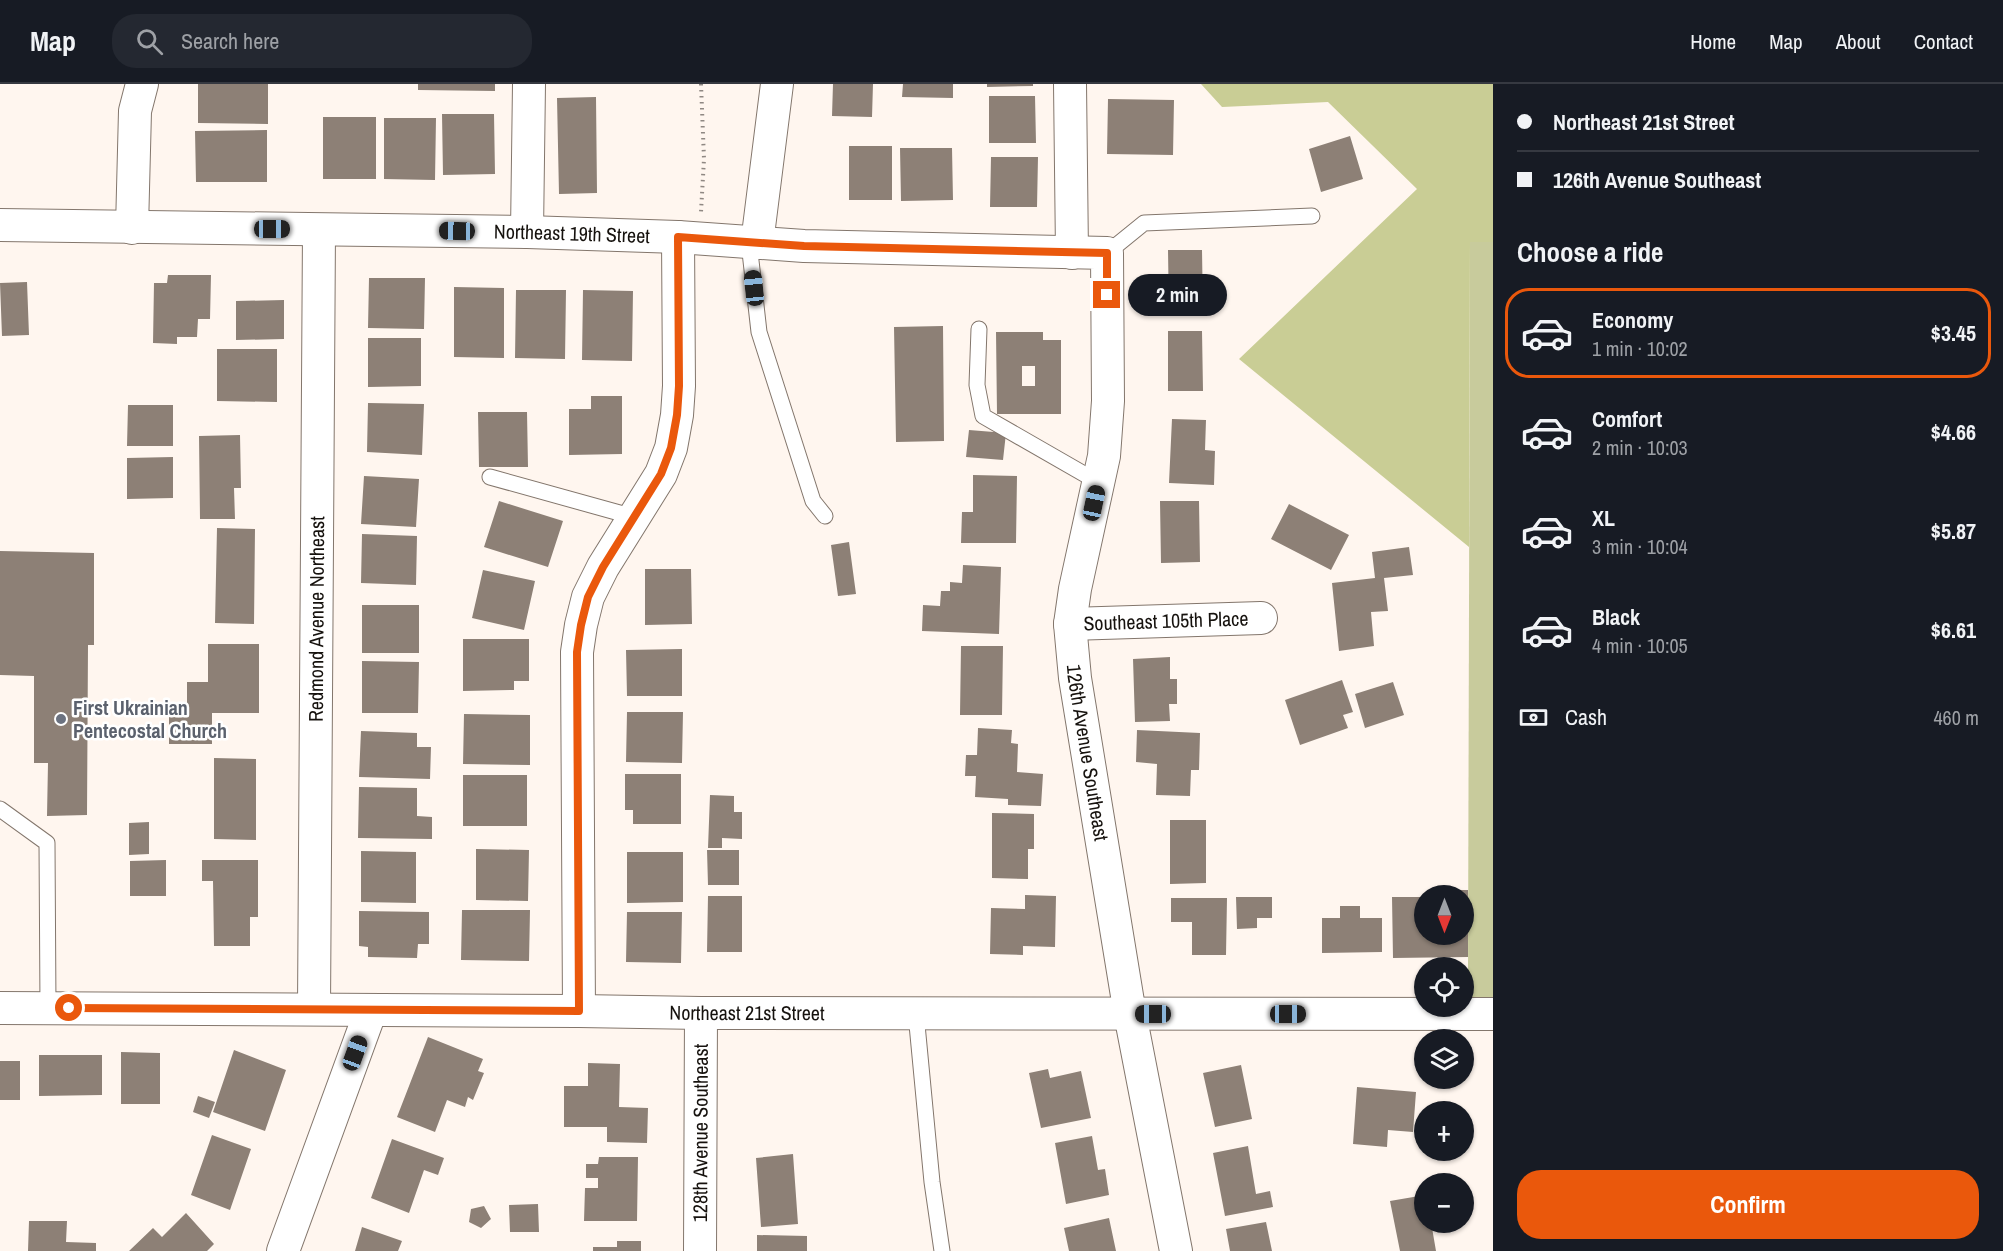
<!DOCTYPE html>
<html lang="en">
<head>
<meta charset="utf-8">
<style>
  :root { --surface:#171b24; --page:#242831; --text:#f1f3f6; --muted:#9ea1a6; --line:#363941; --accent:#ea580c }
  body { margin:0; font-family:"Archivo Narrow",sans-serif; background:var(--page); color:var(--text); height:100vh; display:flex; flex-direction:column; font-size:22px; white-space:nowrap }
  * { box-sizing:border-box; margin:0 }
  p { font-size:20px; color:var(--muted) }
  .icon { flex:none; width:33px; height:33px; fill:none; stroke:currentColor; stroke-width:2; stroke-linecap:round; stroke-linejoin:round }
  .map { position:relative; flex:1; overflow:hidden }
  .details { display:flex; flex-direction:column; background:var(--surface); width:510px }
  .details>* { flex:none }
  .guide { display:grid; align-content:center; height:132px; padding:0 24px; background:var(--surface) }
  .needle { width:39px; rotate:180deg }
  .tools { position:absolute; left:1414px; top:801px; display:grid; gap:12px }
  .tools a { display:grid; place-items:center; width:60px; height:60px; border-radius:50%; background:var(--surface); box-shadow:0 2px 4px #0004; font-size:30px }
  .end { position:absolute; width:27px; height:27px; margin:-14px; border:8px solid #ea580c; background:#fff; box-shadow:0 0 0 3px #fff }
  .from { border-radius:50% }
  .bubble { position:absolute; height:42px; border-radius:21px; background:var(--surface); box-shadow:0 2px 4px #0004; font-size:20px; font-weight:700; line-height:42px; text-align:center }
  .car { position:absolute; width:18px; height:36px; margin:-18px -9px; border-radius:8px; box-shadow:0 0 4px 2px #0007; background:linear-gradient(#222 24%,#8ab4d8 0 40%,#222 0 76%,#8ab4d8 0 86%,#222 0) }
  .guide b { display:flex; align-items:center; gap:21px; height:57px; font-size:22px }
  .guide b+b { border-top:2px solid var(--line) }
  .guide i { width:15px; height:15px; background:var(--text) }
  ul { padding:0; list-style:none }
  li { display:flex; align-items:center; gap:18px; height:90px; margin:0 12px 9px; padding:0 12px; border:3px solid transparent; border-radius:24px }
  li div { flex:1 }
  li b { display:block; font-size:22px }
  li em { font-style:normal; font-weight:700 }
  li.on { border-color:var(--accent) }
  li>.icon { width:54px; height:54px; stroke-width:1.5 }
  h2 { padding:0 24px; font-size:27px; line-height:72px }
  .pay { display:flex; align-items:center; gap:15px; height:66px; padding:0 24px; font-size:22px }
  .pay p { margin-inline-start:auto }
  .action { display:flex; gap:12px; margin-top:auto; padding:12px 24px }
  .action a { flex:1; height:69px; border-radius:24px; background:var(--accent); color:#fff; font-size:24px; font-weight:700; line-height:69px; text-align:center }
  header { display:flex; align-items:center; gap:36px; box-sizing:border-box; height:84px; padding:0 30px; background:var(--surface); border-bottom:2px solid var(--line) }
  header strong { font-size:28px }
  nav { display:flex; gap:33px; margin-inline-start:auto; font-size:21px }
  .search { width:420px; height:54px; background:var(--page); display:flex; align-items:center; gap:15px; box-sizing:border-box; padding:0 21px; border-radius:24px; color:var(--muted); font-size:22px }
  main { display:flex; flex:1; min-height:0 }
  .map>svg:first-child { display:block }
  .green { fill:#c8cb9c }
  .forest { fill:#c9cd95 }
  .building { fill:#8d8076; fill-rule:evenodd }
  .lines { fill:none; stroke-linecap:round; stroke-linejoin:round }
  .service-casing { stroke:#83766c; stroke-width:17 }
  .minor-casing { stroke:#83766c; stroke-width:34 }
  .path { stroke:#8f8883; stroke-width:4; stroke-dasharray:1.5 4.5; stroke-linecap:butt }
  .service { stroke:#fff; stroke-width:15 }
  .minor { stroke:#fff; stroke-width:32 }
  .route { stroke:#ea580c; stroke-width:8 }
  .worship-dot { fill:#6b7280; stroke:#fff; stroke-width:2 }
  .labels { text-anchor:middle; stroke-width:5; stroke-linejoin:round; paint-order:stroke }
  .street-label { font-size:20px; fill:#16120e; stroke:#fff }
  .worship-label { font-size:20px; font-weight:bold; fill:#5b616d; stroke:#fff; text-anchor:start }
</style>
</head>
<body>
<header>
<strong>Map</strong>
<div class="search"><svg class="icon" aria-label="search" viewBox="0 0 24 24"><circle cx="10" cy="10" r="6"/><path d="M15 15l6 6"/></svg>Search here</div>
<nav><a>Home</a><a>Map</a><a>About</a><a>Contact</a></nav>
</header>
<main>
<div class="map">
<svg width="1493" height="1167" viewBox="0 0 1493 1167">
  <rect width="100%" height="100%" fill="#fff6ef"/>
  <path class="green" d="M1470 157 1493 158V928L1470 927 1468 889Z"/>
  <path class="forest" d="M1201 0H1493V158H1470L1469 463 1239 275 1417 105 1328 18 1222 23Z"/>
  <path class="building" d="M198 0H268V40L198 39Z
    M418 0H495V7L418 6Z
    M833 0H873L872 33 832 32Z
    M903 0H953V14L902 13Z
    M987 0H1033V2L987 3Z
    M989 12H1035L1036 59H989Z
    M596 13 597 109 559 110 557 14Z
    M1108 15 1174 16 1173 71 1107 70Z
    M442 30H494L495 90 443 91Z
    M323 33H376V95H323Z
    M384 34H436L435 96 384 95Z
    M267 46V98H196L195 47Z
    M1350 52 1363 95 1321 108 1309 65Z
    M849 62H892V116H849Z
    M900 64H952L953 116 901 117Z
    M991 73H1038L1037 123H990Z
    M1168 166H1202L1203 230 1169 231Z
    M168 191H211L210 235H198L197 253H177V260L153 259 154 199H167Z
    M369 194H425L424 245 368 244Z
    M27 198 29 251 2 252 0 199Z
    M454 203 504 204V274L454 273Z
    M516 206H566L565 275 515 274Z
    M583 206 633 207 632 277 582 276Z
    M284 216V255L236 256V217Z
    M943 242 944 357 896 358 894 243Z
    M1168 247H1202L1203 307H1168Z
    M996 248H1043V256H1061V330H997ZM1022 282H1035V302H1022Z
    M368 254H421V302L368 303Z
    M217 265H277V318L217 317Z
    M591 312H622V370L569 371V325H591Z
    M368 319 424 320 422 371 367 368Z
    M128 321H173V362H127Z
    M478 328H527L528 383H479Z
    M1172 335 1206 336 1205 366 1215 367 1214 401 1169 399Z
    M969 346 1006 349 1003 376 966 373Z
    M240 351 241 404H234L235 435H200L199 352Z
    M173 373V414L127 415V374Z
    M973 391 1017 392 1016 459H961L962 428H973Z
    M364 392 419 395 416 443 361 440Z
    M499 417 563 437 548 483 484 463Z
    M1160 417H1199L1200 478 1161 479Z
    M1289 420 1349 451 1331 486 1271 455Z
    M217 444 255 445 254 540 215 539Z
    M362 450 417 452 416 501 361 499Z
    M849 458 856 510 838 512 831 461Z
    M1409 463 1413 491 1384 494 1388 527 1371 528 1374 562 1339 567 1332 499 1375 494 1372 468Z
    M0 467 94 469V561H88L87 731 47 732 48 679H34V592L0 591Z
    M963 481 1001 483 999 550 922 547 923 521 940 522 941 507H950V498L962 499Z
    M645 485H691L692 540 645 541Z
    M483 486 535 497 524 546 472 534Z
    M362 521H419V569H362Z
    M463 555H529V597H514V606L463 607Z
    M208 560H259V629H212V660H169V630H187V598H208Z
    M961 562H1003L1002 631H960Z
    M682 565V612H627L626 566Z
    M1170 573V595H1177V620H1169L1170 637 1135 638 1133 575Z
    M362 577 419 578 418 629H362Z
    M1342 596 1353 628 1343 631 1348 644 1300 661 1285 616Z
    M1393 598 1404 631 1365 644 1355 610Z
    M627 628H683L682 679 626 678Z
    M464 630 530 631V681L463 680Z
    M978 644 1012 646 1011 659 1018 660 1017 688 1043 690 1041 722 1008 721V715L975 713 976 692H965L966 671H977Z
    M1137 646 1200 649 1199 686H1191L1190 712 1156 711 1157 680 1136 678Z
    M361 647 417 649V663H431L430 695 359 693Z
    M214 674 256 675V756L214 755Z
    M625 690H681V740H633V726H625Z
    M463 691H527V742H463Z
    M359 703 417 704V732L432 733V755L358 754Z
    M710 711 734 712V728H742V755L722 754V764H708Z
    M992 729 1034 730V765H1028V795L992 794Z
    M1170 736H1206V799L1170 800Z
    M149 738V770L129 771V739Z
    M476 765 529 766 528 817 476 816Z
    M707 766H739V801H708Z
    M361 767 416 768V819L361 818Z
    M627 768H683V818L627 819Z
    M166 776V812H130V777Z
    M202 776H258V833H250V862H214L213 797H202Z
    M1448 806H1468V873L1393 874 1392 813H1425V850H1464V812H1448Z
    M1025 811 1056 812 1055 863 1023 862V871L990 870 991 824 1025 825Z
    M708 812H742V868H707Z
    M1236 813H1272V834H1257V844L1237 845Z
    M1171 814H1227L1226 871H1192V838H1171Z
    M1340 822H1360V834H1382V868L1322 869V834H1340Z
    M462 826H530L529 877 461 876Z
    M359 827 429 828V860H418L417 874 368 873V863L359 862Z
    M627 828H682L681 879 626 878Z
    M428 953 483 975 478 987 484 989 473 1016 468 1013 465 1023 447 1016 435 1048 397 1033Z
    M234 966 286 986 265 1047 213 1028Z
    M121 968 160 969V1020H121Z
    M39 971H102V1011L39 1012Z
    M0 977H20V1016H0Z
    M588 979 620 980 619 1023 648 1024 647 1059 607 1058V1043H564V1002H588Z
    M1241 981 1252 1035 1215 1043 1203 989Z
    M1048 985 1050 994 1081 987 1091 1034 1041 1044 1029 989Z
    M1357 1003 1416 1008 1413 1048 1388 1046 1387 1063 1353 1060Z
    M198 1012 215 1018 209 1034 193 1028Z
    M212 1051 251 1065 230 1126 191 1111Z
    M1092 1052 1098 1086 1105 1085 1109 1111 1066 1120 1055 1059Z
    M392 1055 444 1074 438 1091 424 1086 409 1129 371 1114Z
    M1248 1062 1256 1110 1270 1107 1273 1123 1225 1132 1213 1069Z
    M793 1070 798 1140 761 1143 756 1074Z
    M599 1073H638L637 1137H584L585 1104H598V1094H586V1080H598Z
    M1425 1111V1138H1431L1436 1167H1400L1390 1117Z
    M538 1120 539 1148H510L509 1121Z
    M484 1122 491 1135 481 1144 469 1138 471 1125Z
    M186 1129 214 1160 207 1167H129L153 1144 162 1153Z
    M1109 1134 1116 1167H1069L1064 1144Z
    M29 1137H67L66 1158 96 1159V1167H28Z
    M1266 1138 1272 1167H1230L1226 1145Z
    M362 1143 402 1157 398 1167H355Z
    M757 1151 807 1152V1167H757Z
    M617 1157H641V1167H593V1163H617Z"/>
  <g class="lines">
    <defs>
      <path id="service" d="M749 159 759 248 813 417 825 432
        M1107 169 1144 139 1312 132
        M979 245 977 301 983 332 1098 398
        M490 393 634 433
        M0 725 47 759 48 924
        M916 930 932 1098 942 1167"/>
      <g id="minor">
        <path d="M1070 0 1072 169"/>
        <path id="s1" d="M0 141 527 148 678 153 804 162 1107 169 1108 317 1104 372 1075 505 1070 540 1075 594 1130 930 1176 1167"/>
        <path d="M132 144 135 27 142 0"/>
        <path d="M527 148 529 0"/>
        <path d="M757 159 777 0"/>
        <path id="s2" d="M1070 540 1261 534"/>
        <path id="s3" d="M0 924 579 927 701 929 1493 930"/>
        <path id="s4" d="M314 925 319 146"/>
        <path d="M579 927 577 568 581 541 588 513 603 483 661 390 671 364 677 331 679 302 678 153"/>
        <path d="M283 1167 371 926"/>
        <path id="s5" d="M700 1167 701 929"/>
      </g>
    </defs>
    <use href="#service" class="service-casing"/>
    <use href="#minor" class="minor-casing"/>
    <path class="path" d="M701 0 704 75 701 128"/>
    <use href="#service" class="service"/>
    <use href="#minor" class="minor"/>
  </g>
  <g class="lines">
    <path class="route" d="M69 924 579 927 577 568 581 541 588 513 603 483 661 390 671 364 677 331 679 302 678 153 804 162 1107 169V211"/>
  </g>
  <circle class="worship-dot" cx="61" cy="635" r="6"/>
  <g class="labels">
    <g class="street-label">
      <text dy="7" stroke="none"><textPath href="#s1" startOffset="572">Northeast 19th Street</textPath></text>
      <text dy="7" stroke="none"><textPath href="#s4" startOffset="390">Redmond Avenue Northeast</textPath></text>
      <text dy="7" stroke="none"><textPath href="#s2" startOffset="96">Southeast 105th Place</textPath></text>
      <text dy="7" stroke="none"><textPath href="#s1" startOffset="1612">126th Avenue Southeast</textPath></text>
      <text dy="7" stroke="none"><textPath href="#s3" startOffset="747">Northeast 21st Street</textPath></text>
      <text dy="7" stroke="none"><textPath href="#s5" startOffset="118">128th Avenue Southeast</textPath></text>
    </g>
    <g class="worship-label">
      <text x="73" y="631">First Ukrainian<tspan x="73" dy="23">Pentecostal Church</tspan></text>
    </g>
  </g>
</svg>
<div class="tools">
<a><svg class="needle" viewBox="-14 -14 28 28"><path d="M0-13l5 13h-10z" fill="#e53935"/><path d="M0 13l5-13h-10z" fill="#9ea1a6"/></svg></a>
<a><svg class="icon" aria-label="locate" viewBox="0 0 24 24"><circle cx="12" cy="12" r="6"/><path d="M12 2v4M12 18v4M2 12h4M18 12h4"/></svg></a>
<a><svg class="icon" aria-label="layers" viewBox="0 0 24 24"><path d="M12 4l9 5-9 5-9-5zM3 14l9 5 9-5"/></svg></a>
<a>+</a>
<a>−</a>
</div>
<i class="end from" style="left:69px;top:924px"></i>
<i class="end" style="left:1107px;top:211px"></i>
<div class="bubble" style="left:1128px;top:190px;width:99px">2 min</div>
<i class="car" style="left:272px;top:145px;rotate:90deg"></i>
<i class="car" style="left:457px;top:147px;rotate:271deg"></i>
<i class="car" style="left:754px;top:204px;rotate:354deg"></i>
<i class="car" style="left:1094px;top:419px;rotate:12deg"></i>
<i class="car" style="left:1153px;top:930px;rotate:270deg"></i>
<i class="car" style="left:1288px;top:930px;rotate:90deg"></i>
<i class="car" style="left:355px;top:969px;rotate:20deg"></i>
</div>
<section class="details">
<div class="guide">
<b><i class="from"></i>Northeast 21st Street</b>
<b><i></i>126th Avenue Southeast</b>
</div>
<h2>Choose a ride</h2>
<ul>
<li class="on"><svg class="icon" aria-label="car" viewBox="0 0 24 24"><path d="M5 17H2v-5l4-1 3-4h7l3 4 3 1v5h-3M9 17h6M6 11h13"/><circle cx="7" cy="17" r="2"/><circle cx="17" cy="17" r="2"/></svg><div><b>Economy</b><p>1 min · 10:02</p></div><em>$3.45</em></li>
<li><svg class="icon" aria-label="car" viewBox="0 0 24 24"><path d="M5 17H2v-5l4-1 3-4h7l3 4 3 1v5h-3M9 17h6M6 11h13"/><circle cx="7" cy="17" r="2"/><circle cx="17" cy="17" r="2"/></svg><div><b>Comfort</b><p>2 min · 10:03</p></div><em>$4.66</em></li>
<li><svg class="icon" aria-label="car" viewBox="0 0 24 24"><path d="M5 17H2v-5l4-1 3-4h7l3 4 3 1v5h-3M9 17h6M6 11h13"/><circle cx="7" cy="17" r="2"/><circle cx="17" cy="17" r="2"/></svg><div><b>XL</b><p>3 min · 10:04</p></div><em>$5.87</em></li>
<li><svg class="icon" aria-label="car" viewBox="0 0 24 24"><path d="M5 17H2v-5l4-1 3-4h7l3 4 3 1v5h-3M9 17h6M6 11h13"/><circle cx="7" cy="17" r="2"/><circle cx="17" cy="17" r="2"/></svg><div><b>Black</b><p>4 min · 10:05</p></div><em>$6.61</em></li>
</ul>
<div class="pay"><svg class="icon" aria-label="cash" viewBox="0 0 24 24"><path d="M3 7h18v10H3z"/><circle cx="12" cy="12" r="2"/></svg>Cash<p>460 m</p></div>
<div class="action"><a>Confirm</a></div>
</section>
</main>
</body>
</html>
